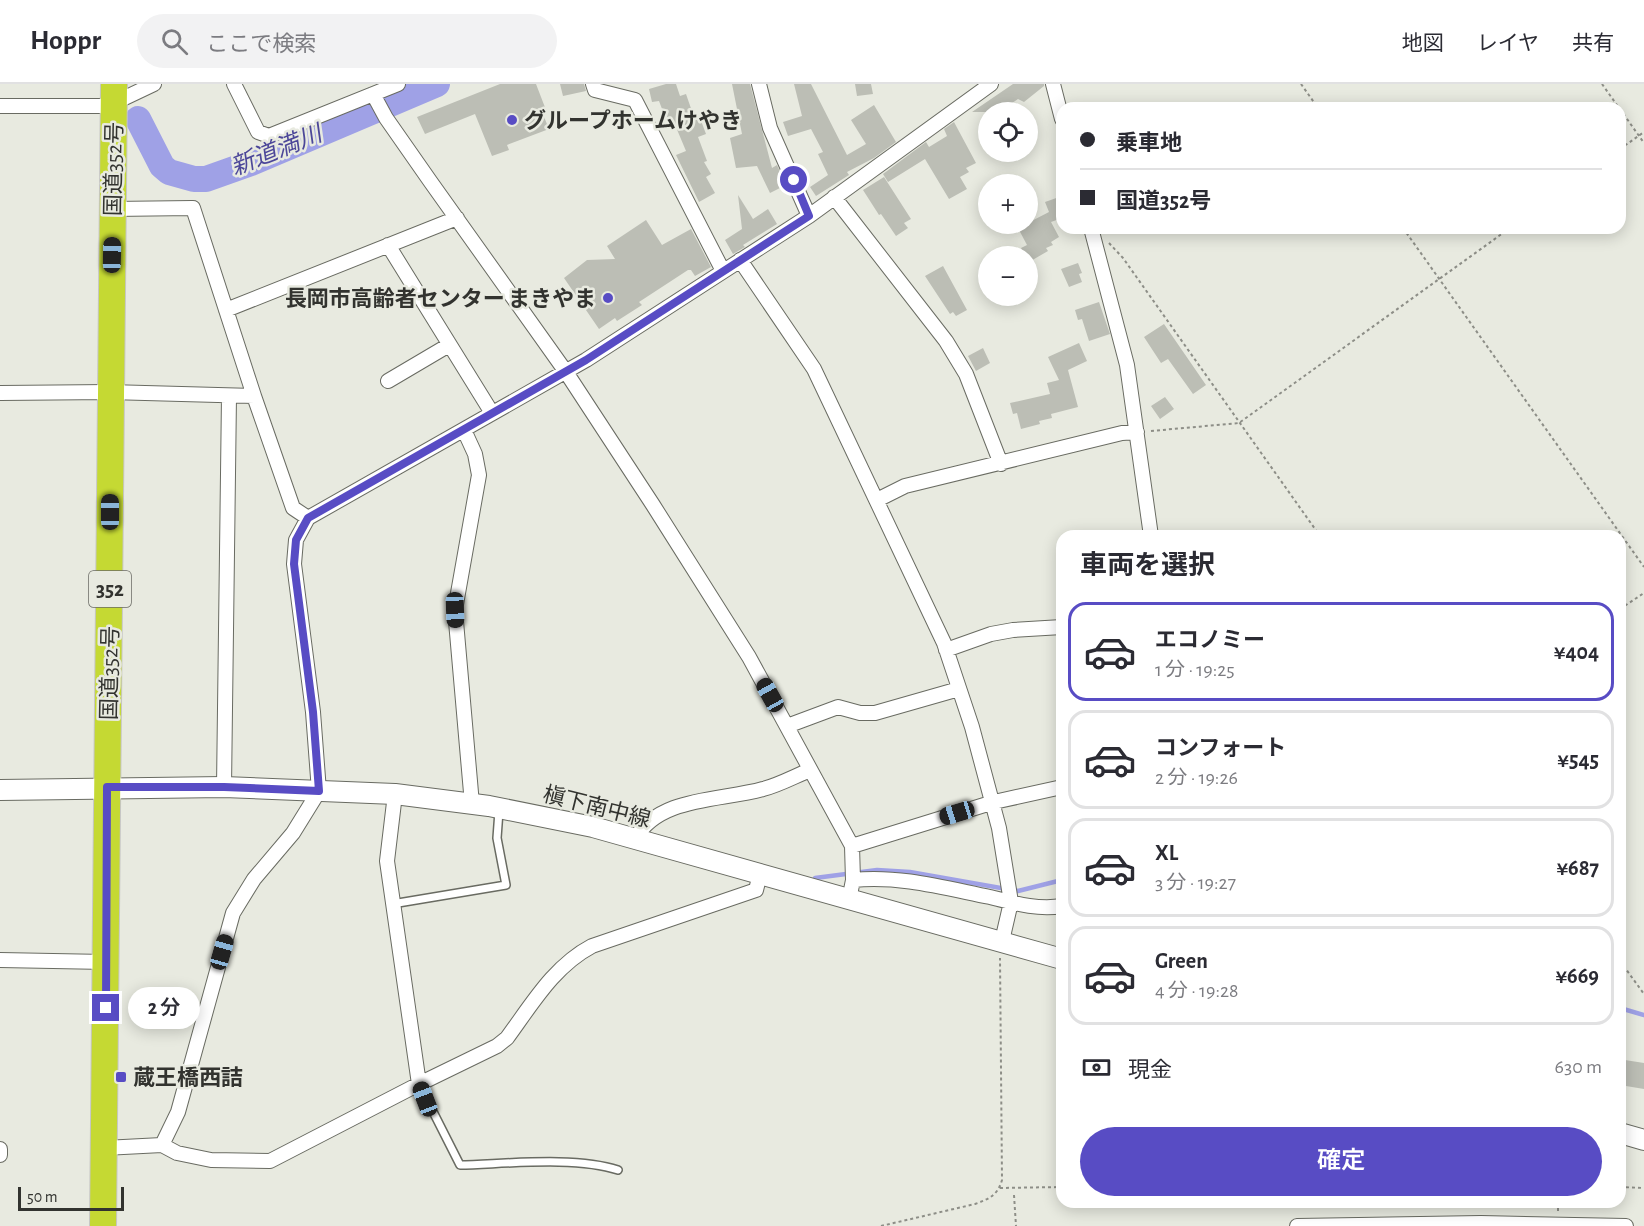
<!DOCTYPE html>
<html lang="ja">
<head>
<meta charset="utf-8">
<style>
  :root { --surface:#fff; --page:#f2f2f3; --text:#2b2b33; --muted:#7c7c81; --line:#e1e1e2; --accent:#584cc4 }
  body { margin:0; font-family:"Alegreya Sans","Noto Sans JP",sans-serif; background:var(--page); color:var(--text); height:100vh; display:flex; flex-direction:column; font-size:22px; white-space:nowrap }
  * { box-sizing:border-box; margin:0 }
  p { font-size:20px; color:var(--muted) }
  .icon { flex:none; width:33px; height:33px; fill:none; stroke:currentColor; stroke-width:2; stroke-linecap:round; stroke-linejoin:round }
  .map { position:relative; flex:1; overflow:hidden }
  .side { position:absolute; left:1056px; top:446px; width:570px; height:678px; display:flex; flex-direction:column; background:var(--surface); border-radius:18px; box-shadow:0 3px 15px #0003 }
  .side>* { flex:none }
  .top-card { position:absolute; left:1056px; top:18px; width:570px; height:132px; border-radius:18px; box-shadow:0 3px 15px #0003; display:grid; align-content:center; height:132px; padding:0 24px; background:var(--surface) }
  .buttons { position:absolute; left:978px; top:18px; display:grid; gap:12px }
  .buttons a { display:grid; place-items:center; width:60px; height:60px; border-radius:50%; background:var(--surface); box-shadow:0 3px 15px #0003; font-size:30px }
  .scale { position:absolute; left:18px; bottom:15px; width:106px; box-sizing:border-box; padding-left:6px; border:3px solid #32332f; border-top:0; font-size:16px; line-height:21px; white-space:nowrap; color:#32332f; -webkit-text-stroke:4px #e8eae0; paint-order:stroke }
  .end { position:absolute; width:27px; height:27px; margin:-14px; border:8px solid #584cc4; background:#fff; box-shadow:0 0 0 3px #fff }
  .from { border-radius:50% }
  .bubble { position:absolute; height:42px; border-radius:21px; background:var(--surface); box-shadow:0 3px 15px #0003; font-size:20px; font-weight:600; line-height:42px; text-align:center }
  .car { position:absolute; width:18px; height:36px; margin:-18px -9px; border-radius:8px; box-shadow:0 0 4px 2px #0007; background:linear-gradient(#222 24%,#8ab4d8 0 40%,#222 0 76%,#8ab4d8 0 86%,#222 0) }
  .top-card b { display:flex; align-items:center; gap:21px; height:57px; font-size:22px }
  .top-card b+b { border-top:2px solid var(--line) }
  .top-card i { width:15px; height:15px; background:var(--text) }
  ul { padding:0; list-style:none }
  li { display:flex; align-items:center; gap:18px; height:99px; margin:0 12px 9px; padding:0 12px; border:3px solid var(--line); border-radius:18px }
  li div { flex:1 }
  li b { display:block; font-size:22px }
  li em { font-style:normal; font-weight:600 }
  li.active { border-color:var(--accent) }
  li>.icon { width:54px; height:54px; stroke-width:1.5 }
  h2 { padding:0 24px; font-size:27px; line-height:72px }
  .pay { display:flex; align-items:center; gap:15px; height:66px; padding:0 24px; font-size:22px }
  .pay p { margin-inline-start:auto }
  .button { display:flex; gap:12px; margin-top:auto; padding:12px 24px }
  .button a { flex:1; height:69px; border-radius:36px; background:var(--accent); color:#fff; font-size:24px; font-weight:600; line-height:69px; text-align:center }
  header { display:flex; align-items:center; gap:36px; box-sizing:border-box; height:84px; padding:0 30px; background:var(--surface); border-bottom:2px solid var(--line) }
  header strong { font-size:28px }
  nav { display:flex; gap:33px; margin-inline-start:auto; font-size:21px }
  .search { width:420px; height:54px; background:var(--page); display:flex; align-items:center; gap:15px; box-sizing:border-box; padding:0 21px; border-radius:33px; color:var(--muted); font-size:22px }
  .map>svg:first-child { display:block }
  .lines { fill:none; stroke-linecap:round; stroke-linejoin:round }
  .stream { stroke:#9fa1e6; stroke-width:4.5 }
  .river { stroke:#9fa1e6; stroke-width:26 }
  .building { fill:#bcbeb5 }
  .lane-casing { stroke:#696b62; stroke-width:10 }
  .street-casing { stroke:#696b62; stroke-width:16 }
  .secondary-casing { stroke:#696b62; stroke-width:22 }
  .highway-casing { stroke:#c6c6c5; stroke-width:28 }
  .path { stroke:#8d8e87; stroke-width:2; stroke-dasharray:3 3; stroke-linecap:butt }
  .lane { stroke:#fff; stroke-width:7 }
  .street { stroke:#fff; stroke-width:14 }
  .secondary { stroke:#fff; stroke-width:20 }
  .highway { stroke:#c5d933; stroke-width:26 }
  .route { stroke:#584cc4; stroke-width:8 }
  .poi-dot { fill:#584cc4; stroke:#e8eae0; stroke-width:2 }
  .labels { text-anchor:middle; stroke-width:5; stroke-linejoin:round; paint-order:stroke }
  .shield { fill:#e8eae0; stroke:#696a64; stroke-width:1.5 }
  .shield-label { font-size:21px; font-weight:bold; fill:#32332f }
  .poi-label { font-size:22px; font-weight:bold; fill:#32332f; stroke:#e8eae0; text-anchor:start }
  .street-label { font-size:22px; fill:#32332f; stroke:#e8eae0 }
  .water-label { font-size:24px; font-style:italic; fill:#4c4799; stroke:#e8eae0 }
</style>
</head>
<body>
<header>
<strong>Hoppr</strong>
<div class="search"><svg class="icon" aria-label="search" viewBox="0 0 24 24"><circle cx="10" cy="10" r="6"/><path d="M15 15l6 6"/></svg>ここで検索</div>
<nav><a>地図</a><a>レイヤ</a><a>共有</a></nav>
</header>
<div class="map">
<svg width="1644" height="1142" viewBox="0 0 1644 1142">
  <rect width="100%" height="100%" fill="#e8eae0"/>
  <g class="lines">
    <path class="stream" d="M815 794 877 786 910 788 1018 807 1062 796
      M1620 924 1644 931"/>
    <path class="river" d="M138 35 162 82 169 88 194 95H206L251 79 437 0"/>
  </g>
  <path class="building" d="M500 0H536L546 26 542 28 549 45 507 61 509 66 492 72 475 30 425 50 417 33Z
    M560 0H584L586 7 563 12Z
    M666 0H676L680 12 686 10 695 36 700 34 706 50 698 53 707 77 704 78 711 90 706 93 715 109 699 118 676 71 686 67 673 36 667 38 659 17 652 18 649 5Z
    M732 0H750L772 84 777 81 786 101 770 109 757 82 736 84 730 54 742 50Z
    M794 0H811L847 71 866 60 851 36 874 21 896 58 874 74 847 88 849 91 816 112 810 103 828 91 818 70 823 68 811 45 788 52 783 38 802 32Z
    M855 0H871L873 10 857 12Z
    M1013 0H1044V2L1024 18 1018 15 999 28H972Z
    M954 38 976 79 966 84 969 88 960 93 967 105 949 115 925 75 888 98 883 90 926 58 929 63 947 52 944 45Z
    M884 93 911 135 904 139 908 144 896 152 881 130 879 131 863 106Z
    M738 111 753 135 768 125 777 140 743 161 745 163 733 170 725 156 742 145Z
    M1062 112V134L1051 138 1059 153 1051 158 1053 161 1046 164 1048 167 1029 178 1021 164 1027 161 1018 144 1049 128 1045 118Z
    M646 136 662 161 691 145 711 183 695 192 691 186H688L639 218 642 221 617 237 615 234 599 245 564 194 587 176 615 175 607 162Z
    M1078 179 1082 189 1079 190 1082 198 1069 203 1061 185Z
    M943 182 967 226 956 232 953 228 950 230 925 192Z
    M1099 218 1110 250 1089 257 1082 235 1078 236 1075 226Z
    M1164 240 1206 301 1193 310 1168 275 1161 279 1144 253Z
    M1079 259 1087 277 1068 286 1078 323 1051 330 1052 334 1039 337 1040 340 1021 345 1017 329 1013 330 1010 319 1050 310 1047 299 1059 296 1048 273Z
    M983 264 990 279 976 287 968 272Z
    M1165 313 1174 325 1160 335 1151 322Z
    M1625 976 1644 979V1005L1620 1001Z"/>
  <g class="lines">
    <defs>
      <path id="lane" d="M392 820 506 801 497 754 499 727
        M419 1000 460 1081C505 1080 576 1072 618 1086"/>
      <path id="street" d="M234 0 258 48 269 52 398 0
        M593 0 595 6 635 16 723 187
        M759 0 770 44 809 132
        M1053 0 1062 35
        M373 10 386 34 430 97 566 288 653 421 749 573 852 762 853 796 849 816
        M0 22H100L114 19 154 0
        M834 113 946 257 966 290 1001 380
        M112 125 193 124 254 312
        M1091 144 1127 281 1151 452
        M388 161 492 329
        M740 176 814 285 944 559 972 643 999 744 1011 818 1002 857
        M226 226 457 134
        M388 297 449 261
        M0 309 109 308 254 312 293 424 308 434
        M464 346 475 370 479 391 455 526 472 720
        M877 416 905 402 1122 349 1137 348
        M946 566 991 550 1013 546 1062 543
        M787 642 838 623 860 629H875L959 605
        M224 703 229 312
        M395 710 387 777 419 1000
        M635 755C659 712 722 717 763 705 779 701 795 692 810 686
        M852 762 994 718 1062 703
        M853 796C899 791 945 804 990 813 1014 819 1037 826 1062 822
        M0 876 106 878
        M162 1061 178 1028 233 829 254 795 293 749 319 707 313 628 294 480 296 456 308 434 586 276 809 132 991 0
        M104 1064 162 1061 177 1069 211 1076 270 1077 419 1000 497 962 507 954C532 920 554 882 592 862L756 806 760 790
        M0 1065V1071
        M1297 1142 1481 1139 1626 1142"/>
      <path id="secondary" d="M0 706 224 703 395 710 489 722 593 743 1062 875
        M1620 1049 1644 1056"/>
      <path id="highway" d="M103 1142C108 761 109 381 114 0"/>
    </defs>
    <use href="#lane" class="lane-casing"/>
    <use href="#street" class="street-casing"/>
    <use href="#secondary" class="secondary-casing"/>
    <use href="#highway" class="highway-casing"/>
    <path class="path" d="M1301 0 1318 24
      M1602 0 1619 24
      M1620 25 1644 59
      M1620 65 1644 48
      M1403 144 1644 483
      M1109 159 1123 174 1320 452
      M1151 347 1239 339 1510 144
      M1620 525 1644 509
      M1620 877 1644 910
      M1620 1103 1644 1104
      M1000 1104 1062 1103
      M1014 1111 1016 1142
      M1558 1118V1127
      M881 1142 975 1120C989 1115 998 1111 1002 1096L1000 874"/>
    <use href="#lane" class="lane"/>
    <use href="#street" class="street"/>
    <use href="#secondary" class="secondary"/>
    <use href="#highway" class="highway"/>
  </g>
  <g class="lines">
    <path class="route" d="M106 924 107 703H224L319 707 313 628 294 480 296 456 308 434 586 276 809 132 794 96"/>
  </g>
  <g class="poi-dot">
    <circle cx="512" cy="36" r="6"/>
    <circle cx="608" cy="214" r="6"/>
    <rect x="115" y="987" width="12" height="12" rx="3"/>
  </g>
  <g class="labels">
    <rect class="shield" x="89" y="487" width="42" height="36" rx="4.5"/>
    <g class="shield-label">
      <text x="110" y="512">352</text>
    </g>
    <g class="poi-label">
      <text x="524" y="44">グループホームけやき</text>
      <text x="596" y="222" text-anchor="end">長岡市高齢者センター まきやま</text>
      <text x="133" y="1001">蔵王橋西詰</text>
    </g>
    <g class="street-label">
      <text transform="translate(113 85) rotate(-89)" y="8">国道352号</text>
      <text transform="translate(109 589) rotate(-89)" y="8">国道352号</text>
      <text transform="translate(597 722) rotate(14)" y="8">槇下南中線</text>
    </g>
    <g class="water-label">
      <text transform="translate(276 66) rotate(-22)" y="8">新道満川</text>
    </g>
  </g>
</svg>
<div class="buttons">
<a><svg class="icon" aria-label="locate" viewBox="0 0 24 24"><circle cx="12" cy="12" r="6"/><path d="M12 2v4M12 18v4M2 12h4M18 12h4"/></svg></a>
<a>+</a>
<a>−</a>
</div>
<div class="scale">50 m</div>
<i class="end from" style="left:794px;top:96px"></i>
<i class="end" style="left:106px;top:924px"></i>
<div class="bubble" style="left:128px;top:903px;width:72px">2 分</div>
<i class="car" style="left:112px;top:171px;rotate:1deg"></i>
<i class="car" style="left:110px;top:428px;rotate:0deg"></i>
<i class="car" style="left:455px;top:526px;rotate:178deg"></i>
<i class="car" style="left:770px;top:611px;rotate:331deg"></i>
<i class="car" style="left:957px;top:729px;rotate:253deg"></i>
<i class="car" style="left:222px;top:868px;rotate:16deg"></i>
<i class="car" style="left:425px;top:1015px;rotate:339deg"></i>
<div class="top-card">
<b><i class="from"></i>乗車地</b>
<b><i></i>国道352号</b>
</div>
<section class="side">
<h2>車両を選択</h2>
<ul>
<li class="active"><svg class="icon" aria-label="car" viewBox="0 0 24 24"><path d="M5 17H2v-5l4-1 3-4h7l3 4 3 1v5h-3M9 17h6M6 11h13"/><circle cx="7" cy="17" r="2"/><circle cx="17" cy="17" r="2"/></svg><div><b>エコノミー</b><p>1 分 · 19:25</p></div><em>¥404</em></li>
<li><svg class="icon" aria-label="car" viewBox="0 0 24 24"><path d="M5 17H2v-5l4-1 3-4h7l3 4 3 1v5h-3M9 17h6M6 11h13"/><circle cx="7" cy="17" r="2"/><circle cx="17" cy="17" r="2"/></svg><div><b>コンフォート</b><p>2 分 · 19:26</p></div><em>¥545</em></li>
<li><svg class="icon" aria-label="car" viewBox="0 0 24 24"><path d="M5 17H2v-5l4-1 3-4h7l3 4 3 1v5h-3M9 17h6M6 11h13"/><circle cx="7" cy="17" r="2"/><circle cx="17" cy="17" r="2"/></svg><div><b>XL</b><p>3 分 · 19:27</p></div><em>¥687</em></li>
<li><svg class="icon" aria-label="car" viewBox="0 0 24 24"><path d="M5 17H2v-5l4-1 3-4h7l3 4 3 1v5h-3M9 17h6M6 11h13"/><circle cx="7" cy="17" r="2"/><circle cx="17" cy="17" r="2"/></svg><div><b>Green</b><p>4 分 · 19:28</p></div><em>¥669</em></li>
</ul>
<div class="pay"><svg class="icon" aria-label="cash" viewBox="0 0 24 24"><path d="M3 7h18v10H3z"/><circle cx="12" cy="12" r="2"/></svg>現金<p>630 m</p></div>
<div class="button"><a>確定</a></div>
</section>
</div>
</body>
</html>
